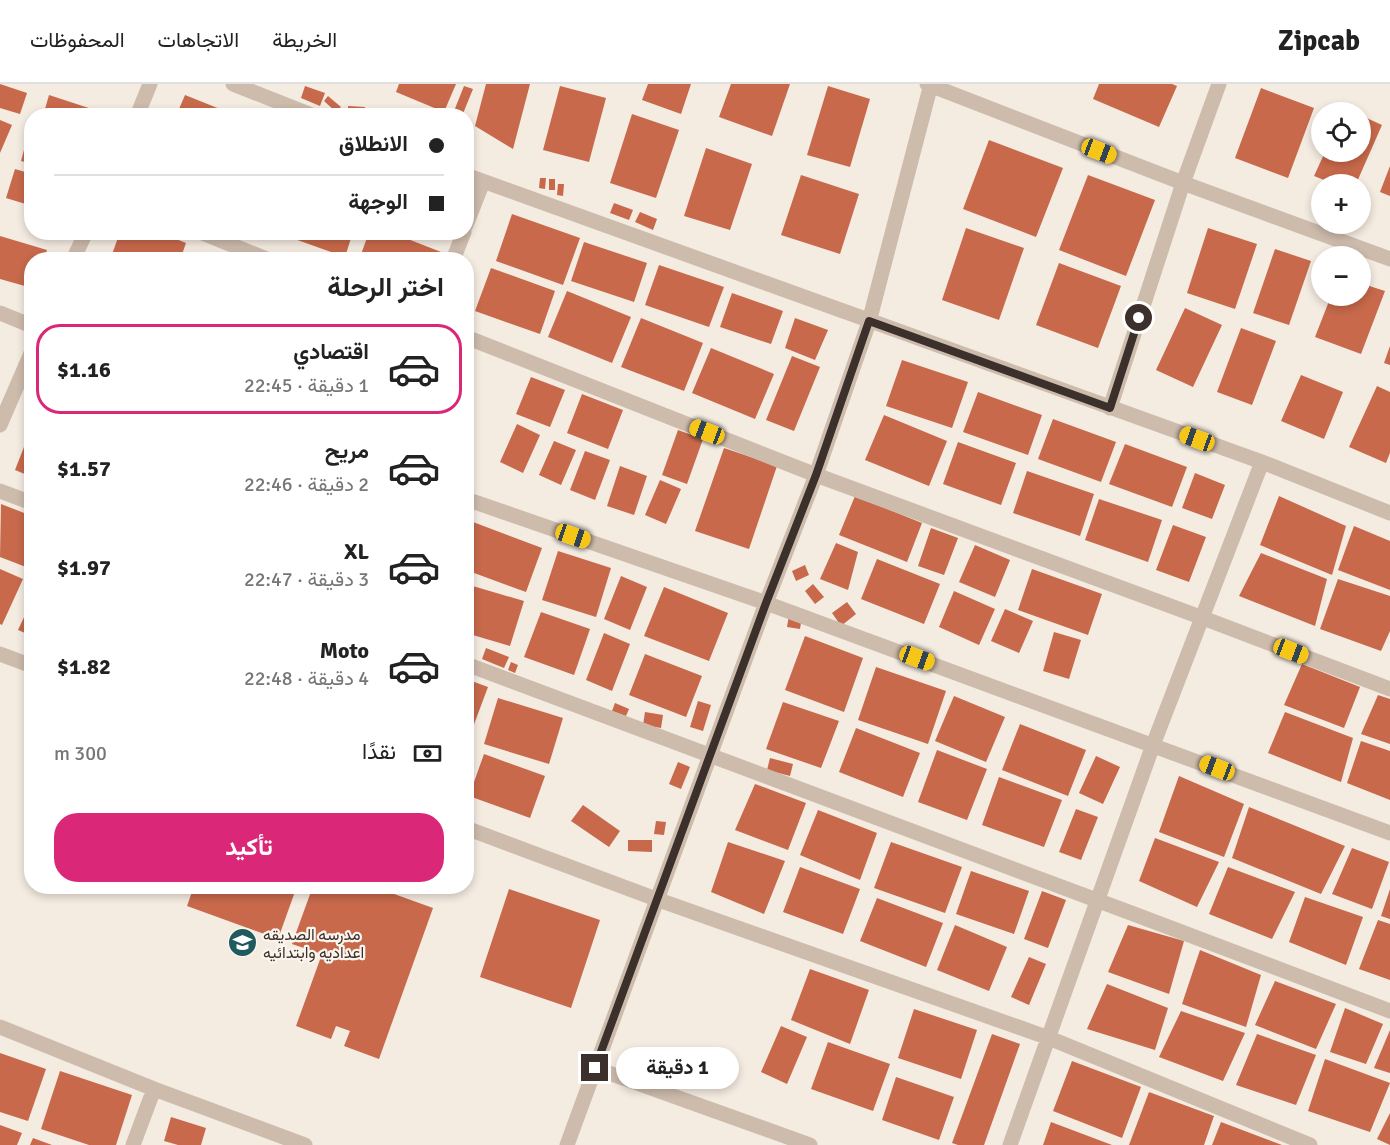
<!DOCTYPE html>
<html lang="ar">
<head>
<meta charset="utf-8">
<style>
  :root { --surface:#fff; --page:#f2f2f2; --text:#222; --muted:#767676; --line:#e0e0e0; --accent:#db2777 }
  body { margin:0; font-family:Signika,Vazirmatn,sans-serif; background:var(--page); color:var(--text); direction:rtl; height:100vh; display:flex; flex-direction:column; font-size:22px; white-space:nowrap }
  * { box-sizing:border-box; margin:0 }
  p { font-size:20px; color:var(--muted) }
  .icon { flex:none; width:33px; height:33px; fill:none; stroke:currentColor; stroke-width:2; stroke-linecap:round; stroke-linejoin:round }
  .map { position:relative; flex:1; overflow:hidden; direction:ltr }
  .details { position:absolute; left:24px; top:168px; width:450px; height:642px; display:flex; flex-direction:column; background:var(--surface); border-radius:24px; box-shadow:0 3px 9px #0003; direction:rtl }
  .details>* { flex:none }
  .hud { position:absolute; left:24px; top:24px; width:450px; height:132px; border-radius:24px; box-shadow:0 3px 9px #0003; direction:rtl; display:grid; align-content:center; height:132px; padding:0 30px; background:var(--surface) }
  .fabs { position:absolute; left:1311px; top:18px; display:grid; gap:12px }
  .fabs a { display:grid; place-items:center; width:60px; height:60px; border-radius:50%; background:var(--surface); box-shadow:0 3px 9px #0003; font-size:30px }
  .end { position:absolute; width:27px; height:27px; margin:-14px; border:8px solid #3b302b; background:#fff; box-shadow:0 0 0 3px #fff }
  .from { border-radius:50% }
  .bubble { position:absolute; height:42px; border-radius:21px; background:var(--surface); box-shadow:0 3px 9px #0003; font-size:20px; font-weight:700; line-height:42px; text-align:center; direction:rtl }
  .car { position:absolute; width:18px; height:36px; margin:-18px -9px; border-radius:8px; box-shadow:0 0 4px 2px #0007; background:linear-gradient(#f5c518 24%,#345 0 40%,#f5c518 0 76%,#345 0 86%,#f5c518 0) }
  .hud b { display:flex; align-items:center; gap:21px; height:57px; font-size:22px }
  .hud b+b { border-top:2px solid var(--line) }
  .hud i { width:15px; height:15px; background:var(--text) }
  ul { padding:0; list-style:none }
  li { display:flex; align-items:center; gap:18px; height:90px; margin:0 12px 9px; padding:0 18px; border:3px solid transparent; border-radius:24px }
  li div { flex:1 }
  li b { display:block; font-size:22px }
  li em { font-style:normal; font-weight:700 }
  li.selected { border-color:var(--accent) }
  li>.icon { width:54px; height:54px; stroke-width:1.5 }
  h2 { padding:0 30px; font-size:27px; line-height:72px }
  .pay { display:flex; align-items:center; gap:15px; height:66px; padding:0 30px; font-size:22px }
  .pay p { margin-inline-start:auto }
  .cta { display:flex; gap:12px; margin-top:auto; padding:12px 30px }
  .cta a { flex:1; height:69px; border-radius:24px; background:var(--accent); color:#fff; font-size:24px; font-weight:700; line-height:69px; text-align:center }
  header { display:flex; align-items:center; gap:36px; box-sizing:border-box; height:84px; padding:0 30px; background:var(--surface); border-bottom:2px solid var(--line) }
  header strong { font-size:28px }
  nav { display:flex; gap:33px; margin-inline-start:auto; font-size:21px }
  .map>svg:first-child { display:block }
  .building { fill:#c8694b }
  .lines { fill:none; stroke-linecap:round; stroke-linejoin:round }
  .street { stroke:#cdbbac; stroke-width:15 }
  .route { stroke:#3b302b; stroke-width:8 }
  .labels { text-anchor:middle; stroke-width:4.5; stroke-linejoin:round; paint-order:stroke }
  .poi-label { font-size:16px; fill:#3b302b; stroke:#fbf5ee; text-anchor:start }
</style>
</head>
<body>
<header>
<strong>Zipcab</strong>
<nav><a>الخريطة</a><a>الاتجاهات</a><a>المحفوظات</a></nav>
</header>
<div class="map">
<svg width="1390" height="1061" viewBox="0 0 1390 1061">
  <rect width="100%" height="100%" fill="#f4ebe1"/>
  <path class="building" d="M0 0 27 9 20 30 0 24Z
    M399 0H456L444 28 396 8Z
    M486 0H530L513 65 475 42Z
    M648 0H691L681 30 642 16Z
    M731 0H790L772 52 719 33Z
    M1099 0H1172L1177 2 1159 43 1093 15Z
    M305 2 325 9 320 22 301 14Z
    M464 2 473 5 462 32H452Z
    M560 2 606 14 589 78 543 66Z
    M828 2 870 15 850 83 807 71Z
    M1261 4 1314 24 1288 94 1235 74Z
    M49 11 101 28 100 32H43Z
    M185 11 235 31V32H176Z
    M328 12 341 23 336 28 324 17Z
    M348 22 365 23 364 31 348 29Z
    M632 30 679 46 656 114 610 99Z
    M1360 31 1382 41 1356 100H1334L1314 92 1325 68H1360Z
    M0 36 12 41 0 69Z
    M28 51 32 52V80L21 77Z
    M989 56 1063 84 1036 153 963 125Z
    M706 64 752 80 730 146 684 132Z
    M1390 82V112L1380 108Z
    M15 85 32 90V122L6 114Z
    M801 91 859 110 840 170 781 151Z
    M1088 91 1155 116 1126 192 1059 166Z
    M540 94H546L545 105 539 104Z
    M549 95H555V106H549Z
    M558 100H564L563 112 557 111Z
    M614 119 633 126 629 136 610 129Z
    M640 128 657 135 653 146 635 138Z
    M512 130 580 154 563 201 496 177Z
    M966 144 1024 164 999 236 942 216Z
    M1208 144 1257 160 1235 225 1187 209Z
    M120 148H159L186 159 180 176H110Z
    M275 148H353L345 173Z
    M369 148H390L441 168 438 176H359Z
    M0 152 47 166 44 176H32V204L0 195Z
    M584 158 647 179 634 218 571 197Z
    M1275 165 1311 177 1289 241 1253 229Z
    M196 168 220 175V176H194Z
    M1059 179 1121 202 1098 264 1036 241Z
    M659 181 724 203 709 243 645 221Z
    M491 184 555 207 540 250 475 227Z
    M1360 199 1385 207 1361 270 1315 253 1331 212H1360Z
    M567 207 631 233 612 279 548 253Z
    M732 209 783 227 771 260 720 243Z
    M1185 224 1222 241 1193 303 1156 286Z
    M641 234 703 259 684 307 621 283Z
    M795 234 828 246 815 276 785 264Z
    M1241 244 1276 257 1252 321 1217 308Z
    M1390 262V281L1384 279Z
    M711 264 774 290 755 335 692 309Z
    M792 272 820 283 794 347 766 336Z
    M902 276 968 298 952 344 886 322Z
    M1301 291 1343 308 1324 355 1281 337Z
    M531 293 565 306 550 343 516 330Z
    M1377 302 1390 308V369L1386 379 1349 363Z
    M978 308 1042 331 1028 371 963 348Z
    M582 310 623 326 608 365 567 349Z
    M884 331 947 357 929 402 865 376Z
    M1053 335 1116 358 1101 398 1038 375Z
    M517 340 540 351 523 389 500 378Z
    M31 345H32V393L15 386Z
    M678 346 703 355 687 400 662 391Z
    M554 357 576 366 561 401 539 391Z
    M958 358 1016 379 1001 421 943 400Z
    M1125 360 1187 383 1172 423 1109 400Z
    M724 364 777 382 749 465 695 447Z
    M585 367 610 376 595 416 570 406Z
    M620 382 647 392 634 431 607 422Z
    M1027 387 1094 410 1080 452 1013 429Z
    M1195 389 1225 401 1212 435 1182 424Z
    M660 396 681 405 666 440 645 431Z
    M855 412 922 439 907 478 839 451Z
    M1279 412 1346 442 1332 491 1260 461Z
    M1099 415 1162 436 1148 478 1085 456Z
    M1 420 32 432V469L26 483 0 473Z
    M473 438 542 464 526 508 466 486V455Z
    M1173 441 1206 453 1189 498 1156 486Z
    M1354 442 1390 457V506L1338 486Z
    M931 444 958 454 944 491 918 482Z
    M836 459 858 468 848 506 820 495Z
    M975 461 1010 476 995 513 959 498Z
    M558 467 611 484 596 533 542 516Z
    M1261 469 1327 495 1315 542 1239 512Z
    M877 475 940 500 924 540 861 515Z
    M805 481 809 491 796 497 792 487Z
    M0 485 23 495 2 541 0 540Z
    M1032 485 1102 510 1088 551 1018 526Z
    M621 492 647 503 630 546 604 535Z
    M1338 495 1390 512V547L1381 567 1320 545Z
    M466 500 524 517 510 562 466 549Z
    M813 500 824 513 815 520 805 507Z
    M664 503 728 529 709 577 644 552Z
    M954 507 995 525 979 561 939 543Z
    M32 516V552L18 546Z
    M847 518 856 530 841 542 832 529Z
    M1005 525 1033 537 1019 569 991 557Z
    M541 528 590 545 574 591 524 573Z
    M789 531 802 533 800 545 787 543Z
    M1054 548 1081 556 1069 595 1043 587Z
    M604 549 630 560 612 607 586 596Z
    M805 552 863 574 844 628 785 606Z
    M486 564 509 573 504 584 482 575Z
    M645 570 702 592 686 633 629 611Z
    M511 578 518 581 515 589 508 586Z
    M1302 580 1360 603 1344 644 1284 621Z
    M876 583 946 607 928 660 858 636Z
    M466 595 488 603 470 651 466 650Z
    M1378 611 1390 615V660L1361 650Z
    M954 612 1005 633 986 678 935 657Z
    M498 614 563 634 549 680 484 660Z
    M698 617 711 621 703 647 690 643Z
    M783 618 839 637 821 684 766 665Z
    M615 619 629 625 626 632 612 627Z
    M645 628 663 631 661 644 643 641Z
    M1285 628 1353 654 1341 698 1268 669Z
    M1020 640 1086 666 1068 712 1002 686Z
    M856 644 920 669 903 713 839 688Z
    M1361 657 1390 667V716L1347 699Z
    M937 666 987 685 967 736 918 718Z
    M484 670 545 692 530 734 469 712Z
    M1096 672 1120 683 1103 720 1079 709Z
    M770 674 793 680 790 692 767 686Z
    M678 678 690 683 681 705 669 700Z
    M1179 692 1244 720 1224 773 1159 748Z
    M999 693 1062 716 1044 763 982 741Z
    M755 700 806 719 788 766 735 746Z
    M583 721 620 747 609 763 571 737Z
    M1249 723 1345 762 1321 810 1232 774Z
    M1076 725 1098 733 1081 776 1059 768Z
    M818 726 877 749 860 796 800 771Z
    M656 737 666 738 664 751 654 750Z
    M1155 754 1219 778 1197 823 1139 797Z
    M628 756H652V768L628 767Z
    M728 758 785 777 764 830 711 808Z
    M891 758 962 783 945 829 874 804Z
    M1352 764 1389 778 1372 825 1332 810Z
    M800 783 860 805 843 850 783 828Z
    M1228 783 1295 808 1272 855 1209 830Z
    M971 787 1029 807 1014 850 956 830Z
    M194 802H297L278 855 187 822Z
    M313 802H372L433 824 379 975 344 962 350 947 336 942 331 955 296 942 322 870 292 860Z
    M509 805 600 836 571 924 480 893Z
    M1390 805V835L1381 832Z
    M1042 807 1066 816 1048 864 1024 855Z
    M1305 813 1363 833 1346 881 1289 858Z
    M877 814 943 839 926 883 860 857Z
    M1378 836 1390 840V896L1359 885Z
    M955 841 1007 863 989 907 937 886Z
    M1128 841 1184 857 1169 910 1108 888Z
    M1200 866 1261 891 1246 943 1182 920Z
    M1029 873 1046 880 1029 921 1011 913Z
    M810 885 869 906 850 960 791 936Z
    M1275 897 1336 920 1316 965 1255 941Z
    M1107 900 1168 924 1155 966 1087 945Z
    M1345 924 1383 940 1366 980 1330 968Z
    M914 925 977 946 961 995 898 974Z
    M1181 927 1245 949 1223 997 1159 973Z
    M781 942 807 953 787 1000 761 988Z
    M1390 946V989L1374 984Z
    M992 950 1020 960 984 1061H958L952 1059Z
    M1257 950 1316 971 1296 1021 1236 1001Z
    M828 958 890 980 873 1027 811 1005Z
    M0 969 46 985 28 1037 0 1028Z
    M1325 975 1390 999 1370 1048 1308 1027Z
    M1072 977 1141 1003 1122 1054 1053 1027Z
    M60 987 132 1011 116 1061H89L41 1045Z
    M896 993 954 1013 939 1056 882 1036Z
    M1149 1008 1214 1032 1204 1061H1129Z
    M1390 1029V1061L1377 1055Z
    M171 1033 206 1044 201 1061H178L164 1057Z
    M1051 1038 1112 1061H1043Z
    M1221 1038 1282 1061H1212Z
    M0 1041 22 1049 17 1061H0Z
    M33 1054 52 1061H30Z"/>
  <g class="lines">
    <path class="street" d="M233 0 314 32
      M927 0 1183 99 1390 175
      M137 32 150 0
      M466 91 1262 378 1390 429
      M466 141 483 98
      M200 148 269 176
      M73 176 86 148
      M453 176 464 148
      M0 229 32 242
      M466 253 816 391 1203 534 1390 605
      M1110 324 1183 99 1219 0
      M0 341 32 267
      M0 407 32 419
      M466 415 766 519 1390 749
      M0 570 32 582
      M466 580C774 698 1083 809 1390 927
      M466 744 656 815 1049 954 1310 1061
      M0 943 154 1005 305 1061
      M595 984 810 1061
      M133 1061 154 1005
      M567 1061 766 519 816 391 869 238 931 0
      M1010 1061 1153 661 1262 378"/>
  </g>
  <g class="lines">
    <path class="route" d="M595 984 766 519 816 391 869 237 1110 324 1139 234"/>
  </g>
  <defs>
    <symbol id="school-disc" viewBox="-11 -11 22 22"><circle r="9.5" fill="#1f5a5e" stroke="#fbf5ee"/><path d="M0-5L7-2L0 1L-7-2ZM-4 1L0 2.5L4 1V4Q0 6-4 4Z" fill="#fff"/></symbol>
  </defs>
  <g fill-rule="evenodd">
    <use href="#school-disc" x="226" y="842" width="33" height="33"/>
  </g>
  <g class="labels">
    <g class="poi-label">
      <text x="263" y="856">مدرسه الصديقه<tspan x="263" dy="18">اعداديه وابتدائيه</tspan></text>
    </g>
  </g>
</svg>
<div class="fabs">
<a><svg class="icon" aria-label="locate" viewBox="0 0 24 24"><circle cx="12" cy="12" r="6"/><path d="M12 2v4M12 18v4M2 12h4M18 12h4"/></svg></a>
<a>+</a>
<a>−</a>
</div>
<i class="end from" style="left:1139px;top:234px"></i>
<i class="end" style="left:595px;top:984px"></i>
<div class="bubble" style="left:616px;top:963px;width:123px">1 دقيقة</div>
<i class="car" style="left:1099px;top:67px;rotate:111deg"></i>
<i class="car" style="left:707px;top:348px;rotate:291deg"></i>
<i class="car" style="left:1197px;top:355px;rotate:290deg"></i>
<i class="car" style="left:573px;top:452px;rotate:109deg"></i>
<i class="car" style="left:1291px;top:567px;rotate:111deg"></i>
<i class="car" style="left:917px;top:574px;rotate:110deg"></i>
<i class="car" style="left:1217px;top:684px;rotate:291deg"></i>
<div class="hud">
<b><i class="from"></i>الانطلاق</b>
<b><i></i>الوجهة</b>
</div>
<section class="details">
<h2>اختر الرحلة</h2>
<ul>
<li class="selected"><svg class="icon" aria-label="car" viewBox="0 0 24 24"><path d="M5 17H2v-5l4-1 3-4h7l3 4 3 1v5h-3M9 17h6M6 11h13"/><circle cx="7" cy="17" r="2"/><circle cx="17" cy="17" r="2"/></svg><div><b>اقتصادي</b><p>1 دقيقة · 22:45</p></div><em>$1.16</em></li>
<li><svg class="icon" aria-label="car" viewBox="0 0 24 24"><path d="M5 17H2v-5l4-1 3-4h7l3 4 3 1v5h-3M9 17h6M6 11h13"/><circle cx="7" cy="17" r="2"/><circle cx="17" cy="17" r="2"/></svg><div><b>مريح</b><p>2 دقيقة · 22:46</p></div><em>$1.57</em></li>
<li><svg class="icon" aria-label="car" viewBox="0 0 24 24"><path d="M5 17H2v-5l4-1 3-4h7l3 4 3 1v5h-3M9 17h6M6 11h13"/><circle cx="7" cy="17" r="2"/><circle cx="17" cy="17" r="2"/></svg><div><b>XL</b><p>3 دقيقة · 22:47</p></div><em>$1.97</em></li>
<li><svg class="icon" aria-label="car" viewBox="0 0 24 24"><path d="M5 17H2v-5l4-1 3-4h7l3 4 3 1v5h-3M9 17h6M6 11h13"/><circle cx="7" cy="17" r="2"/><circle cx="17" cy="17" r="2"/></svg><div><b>Moto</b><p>4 دقيقة · 22:48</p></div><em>$1.82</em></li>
</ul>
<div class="pay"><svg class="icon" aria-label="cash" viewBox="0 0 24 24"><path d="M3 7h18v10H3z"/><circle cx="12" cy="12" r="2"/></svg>نقدًا<p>300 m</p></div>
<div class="cta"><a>تأكيد</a></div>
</section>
</div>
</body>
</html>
